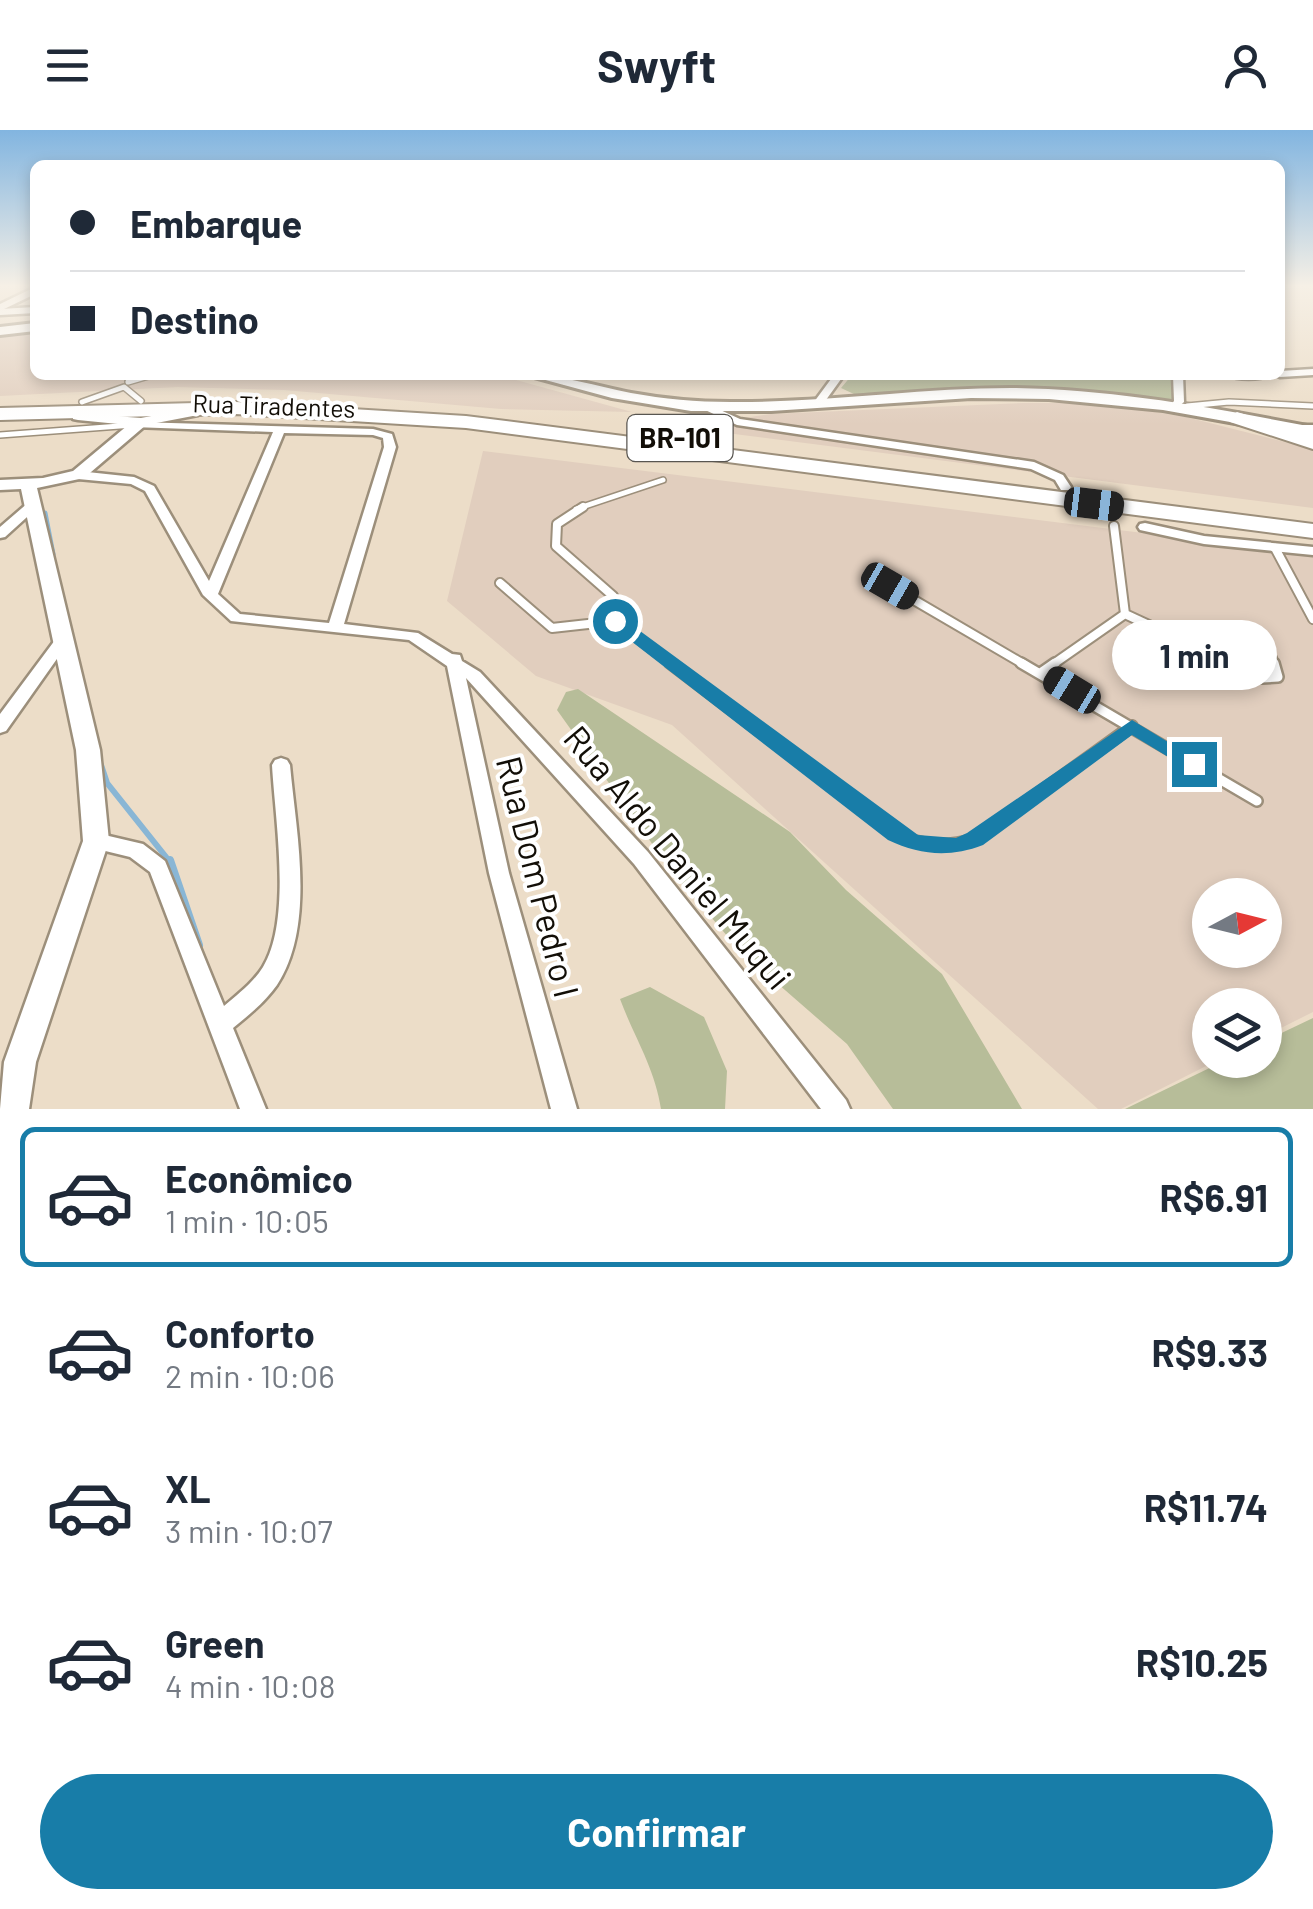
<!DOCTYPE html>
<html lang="pt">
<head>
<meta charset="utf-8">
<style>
  :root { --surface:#fff; --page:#f6f6f7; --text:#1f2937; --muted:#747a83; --line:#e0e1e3; --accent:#187da8 }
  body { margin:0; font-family:Barlow,sans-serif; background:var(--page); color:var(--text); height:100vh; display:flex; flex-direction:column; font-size:38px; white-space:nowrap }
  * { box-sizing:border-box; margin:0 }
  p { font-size:32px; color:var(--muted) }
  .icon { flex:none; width:55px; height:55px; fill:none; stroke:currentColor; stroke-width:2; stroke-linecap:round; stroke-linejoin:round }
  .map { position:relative; height:979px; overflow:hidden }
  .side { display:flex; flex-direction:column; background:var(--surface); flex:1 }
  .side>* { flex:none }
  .hud { position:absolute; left:30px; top:30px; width:1255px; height:220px; border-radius:15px; box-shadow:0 5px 15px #0003; display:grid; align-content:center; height:220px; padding:0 40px; background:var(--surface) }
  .needle { width:65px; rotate:83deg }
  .tools { position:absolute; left:1192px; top:748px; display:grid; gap:20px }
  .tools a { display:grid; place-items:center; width:90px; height:90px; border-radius:50%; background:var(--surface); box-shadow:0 5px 15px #0003; font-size:50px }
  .end { position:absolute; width:45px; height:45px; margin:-22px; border:12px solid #187da8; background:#fff; box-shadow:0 0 0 5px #fff }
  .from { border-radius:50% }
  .bubble { position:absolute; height:70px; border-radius:35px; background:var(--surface); box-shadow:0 5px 15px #0003; font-size:32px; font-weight:700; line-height:70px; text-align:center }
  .car { position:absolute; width:30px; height:60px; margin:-30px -15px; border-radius:12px; box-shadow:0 0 8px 2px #0007; background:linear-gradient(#222 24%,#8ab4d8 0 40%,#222 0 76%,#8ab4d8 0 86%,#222 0) }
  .hud b { display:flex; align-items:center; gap:35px; height:95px; font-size:38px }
  .hud b+b { border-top:2px solid var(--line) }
  .hud i { width:25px; height:25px; background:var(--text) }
  ul { padding:18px 0 0; list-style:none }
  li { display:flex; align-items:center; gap:30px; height:140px; margin:0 20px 15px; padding:0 20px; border:5px solid transparent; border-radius:15px }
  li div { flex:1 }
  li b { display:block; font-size:38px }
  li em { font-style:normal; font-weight:700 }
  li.active { border-color:var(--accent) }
  li>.icon { width:90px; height:90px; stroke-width:1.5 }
  .button { display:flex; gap:20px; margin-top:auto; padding:20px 40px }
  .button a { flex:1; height:115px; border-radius:60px; background:var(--accent); color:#fff; font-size:40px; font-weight:700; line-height:115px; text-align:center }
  header { display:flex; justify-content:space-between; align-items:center; height:130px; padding:0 40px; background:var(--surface); font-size:45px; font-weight:700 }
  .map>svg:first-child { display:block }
  .industrial { fill:#e1cebe; fill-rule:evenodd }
  .green { fill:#b7bd99 }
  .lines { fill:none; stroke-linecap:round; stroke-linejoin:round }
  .stream-far2 { stroke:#89b6d5; stroke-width:5 }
  .stream-far1 { stroke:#89b6d5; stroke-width:6 }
  .stream { stroke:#89b6d5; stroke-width:8 }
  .service-far2-casing { stroke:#9c8f7b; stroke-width:8 }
  .service-far1-casing { stroke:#9c8f7b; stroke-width:12 }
  .service-casing { stroke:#9c8f7b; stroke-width:14 }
  .minor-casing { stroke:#9c8f7b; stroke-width:5 }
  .tertiary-casing { stroke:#9c8f7b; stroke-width:5 }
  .secondary-casing { stroke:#9c8f7b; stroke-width:6 }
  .primary-casing { stroke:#9c8f7b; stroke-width:5 }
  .motorway-casing { stroke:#9c8f7b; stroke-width:4 }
  .service-far2 { stroke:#fff; stroke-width:5 }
  .service-far1 { stroke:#fff; stroke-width:8 }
  .service { stroke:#fff; stroke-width:9 }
  .minor { fill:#fff; fill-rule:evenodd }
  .tertiary { fill:#fff; fill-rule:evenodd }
  .secondary { fill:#fff; fill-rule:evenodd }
  .primary { fill:#fff; fill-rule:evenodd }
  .motorway { fill:#fff; fill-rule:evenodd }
  .route { fill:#187da8 }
  .labels { text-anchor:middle; stroke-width:8; stroke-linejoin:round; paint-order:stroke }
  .far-street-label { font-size:25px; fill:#120e07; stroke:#fff }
  .shield { fill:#fff; stroke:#595651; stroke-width:2.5 }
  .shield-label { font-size:28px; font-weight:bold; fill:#120e07 }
  .near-street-label { font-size:35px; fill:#120e07; stroke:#fff }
</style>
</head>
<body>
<header><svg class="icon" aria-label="menu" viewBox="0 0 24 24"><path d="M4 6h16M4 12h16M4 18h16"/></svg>Swyft<svg class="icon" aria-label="person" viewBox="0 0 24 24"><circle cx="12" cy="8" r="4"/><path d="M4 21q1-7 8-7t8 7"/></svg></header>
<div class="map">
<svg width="1313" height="979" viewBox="0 0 1313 979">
  <rect width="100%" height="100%" fill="#ecddc8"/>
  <path class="industrial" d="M35 204V245H498L632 282 501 279 284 260 178 257 0 266V207Z
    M1023 273H1099L1186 287 1313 319V378L679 297 771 284Z
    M483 321 1313 424V882L1265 906V875H1210V930H1218L1121 979H1098L672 595 536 546 447 471ZM1210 765H1265V820H1210Z"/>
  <path class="green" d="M852 245H1175V272L1025 258 856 265 841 258Z
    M578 559 790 702 846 760 942 844 1022 979H893L847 914 740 821 670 739 557 580 566 562Z
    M650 857 704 887 727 941 725 979H661C655 938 634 907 620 869Z
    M1313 888V979H1125L1226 930H1265V911Z"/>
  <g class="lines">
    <path class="stream-far2" d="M45 383 53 424"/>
    <path class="stream-far1" d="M101 635 107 653 170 732"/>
    <path class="stream" d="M170 730 199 815"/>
    <defs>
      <path id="service-far2" d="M128 252 152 245
        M82 272 124 257 141 271
        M1187 276 1229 272 1313 276
        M0 305 133 295
        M576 379 663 350"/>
      <path id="service-far1" d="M583 377 557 394 556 416 613 466 617 474 609 489
        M1275 418 1313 489
        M500 453 552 498 615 491 673 535
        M890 456 1025 535
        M1125 484 1235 535
        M1272 528 1274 535
        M1052 535 1125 484 1114 396"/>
      <path id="service" d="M670 533 895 704C922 716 946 718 975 709L1132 596
        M1021 533 1257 671
        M1229 533 1262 548 1278 547 1274 533
        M1042 542 1055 533"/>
      <path id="minor" d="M35 177V183L0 185V179Z
        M1313 239V245L1280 247 1276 245H1280V241Z
        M834 245H844L823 274H815L814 272Z
        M1173 245H1183L1184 272 1173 281 1168 278 1174 271Z
        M1227 245H1270C1260 250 1237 250 1227 245Z
        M705 273 740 289 1034 332 1063 345 1071 357 1069 360H1061L1055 350 1031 339 737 295 701 278V274Z
        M137 292 373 299 392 304 396 317 344 494 418 503 452 524 460 525 462 531 480 542 648 722 846 970 850 979H821L634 734 466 548 509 743 577 979H551L489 743 447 536 409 510 231 491 203 465 145 361 131 354 78 349 72 345 78 341 134 347 154 356 209 451 273 302 133 297 132 295ZM284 303 373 305 383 308 384 317 329 493 240 484 218 464Z
        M33 371 39 375 37 378 5 407 0 408V397L29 372Z
        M1145 393 1204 406 1313 417V425L1204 414 1140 400 1138 397 1140 394Z
        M63 504 71 509 6 601 0 603V584L58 506Z
        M281 628 287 630 290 635C296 702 316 795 277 855 265 872 249 885 233 898L266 979H240L150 742 130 727 89 717 86 711 89 705 96 703 143 714 165 731 224 876C238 864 253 853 263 837 292 789 275 690 272 635L275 630Z"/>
      <path id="tertiary" d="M35 157V164L0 181V174Z
        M193 278 198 279V285L146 295 84 348 37 358 100 620 109 711 36 932 29 979H0L4 932 83 711 76 620 21 359 0 360V350L43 348 73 341 128 295 78 290 73 289V283L141 288Z"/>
      <path id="secondary" d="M35 193V201L0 205V197Z
        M527 245C563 245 596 256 631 263 664 269 696 272 730 272 824 273 917 258 1011 258 1113 259 1213 278 1313 297V307L1163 280 1049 269 971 268 771 281H691L612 268Z"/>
      <path id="primary" d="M1290 295H1313V305L1290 303Z"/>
      <path id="motorway" d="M236 272 466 286 1313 394V408L466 298 236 284 0 290V278Z
        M1237 282 1313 306V319L1230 292 1227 288Z"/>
    </defs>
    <use href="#service-far2" class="service-far2-casing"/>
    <use href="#service-far1" class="service-far1-casing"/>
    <use href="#service" class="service-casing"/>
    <use href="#minor" class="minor-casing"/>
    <use href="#tertiary" class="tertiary-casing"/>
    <use href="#secondary" class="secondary-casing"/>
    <use href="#primary" class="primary-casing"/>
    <use href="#motorway" class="motorway-casing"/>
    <use href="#service-far2" class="service-far2"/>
    <use href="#service-far1" class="service-far1"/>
    <use href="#service" class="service"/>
    <use href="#minor" class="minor"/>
    <use href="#tertiary" class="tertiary"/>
    <use href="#secondary" class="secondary"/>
    <use href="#primary" class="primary"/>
    <use href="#motorway" class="motorway"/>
  </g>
  <linearGradient id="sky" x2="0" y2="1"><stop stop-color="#82b5e0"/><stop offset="0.53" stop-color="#f6f0e6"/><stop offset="1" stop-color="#f6f0e6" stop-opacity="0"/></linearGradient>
  <rect width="1313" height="294" fill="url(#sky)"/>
  <path class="route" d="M609 487H621L918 705 956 708 967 703 1132 590 1204 634 1194 641 1188 639 1132 605 983 715C949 728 920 725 888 710L609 494Z"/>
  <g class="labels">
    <g class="far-street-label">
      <text transform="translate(274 276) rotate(2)" y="9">Rua Tiradentes</text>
    </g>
    <rect class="shield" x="627.5" y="285" width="105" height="46" rx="8"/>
    <g class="shield-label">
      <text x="680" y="318">BR-101</text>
    </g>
    <g class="near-street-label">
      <text transform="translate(677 728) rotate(50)" y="12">Rua Aldo Daniel Muqui</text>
      <text transform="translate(537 747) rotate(76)" y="12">Rua Dom Pedro I</text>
    </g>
  </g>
</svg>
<div class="tools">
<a><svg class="needle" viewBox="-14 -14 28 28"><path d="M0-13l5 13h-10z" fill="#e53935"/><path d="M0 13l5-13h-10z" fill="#747a83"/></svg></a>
<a><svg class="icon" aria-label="layers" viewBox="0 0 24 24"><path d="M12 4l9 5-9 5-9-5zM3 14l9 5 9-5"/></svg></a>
</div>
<i class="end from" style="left:615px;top:491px"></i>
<i class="end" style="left:1194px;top:634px"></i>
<div class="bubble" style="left:1112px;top:490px;width:165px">1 min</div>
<i class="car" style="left:1094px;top:374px;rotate:97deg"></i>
<i class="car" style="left:890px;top:456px;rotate:120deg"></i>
<i class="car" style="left:1072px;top:560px;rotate:301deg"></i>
<div class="hud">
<b><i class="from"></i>Embarque</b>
<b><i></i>Destino</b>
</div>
</div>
<section class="side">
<ul>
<li class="active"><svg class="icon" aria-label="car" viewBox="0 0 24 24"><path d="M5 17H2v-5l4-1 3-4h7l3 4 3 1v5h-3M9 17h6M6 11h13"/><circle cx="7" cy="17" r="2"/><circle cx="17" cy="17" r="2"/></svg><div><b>Econômico</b><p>1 min · 10:05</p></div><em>R$6.91</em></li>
<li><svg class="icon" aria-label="car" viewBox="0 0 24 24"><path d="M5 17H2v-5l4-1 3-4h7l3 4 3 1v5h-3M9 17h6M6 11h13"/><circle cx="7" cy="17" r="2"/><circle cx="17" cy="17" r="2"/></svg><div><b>Conforto</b><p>2 min · 10:06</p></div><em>R$9.33</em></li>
<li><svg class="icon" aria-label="car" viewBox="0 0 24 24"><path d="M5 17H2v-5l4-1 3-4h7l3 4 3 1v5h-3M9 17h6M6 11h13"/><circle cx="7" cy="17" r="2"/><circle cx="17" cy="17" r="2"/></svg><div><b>XL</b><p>3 min · 10:07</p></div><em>R$11.74</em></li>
<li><svg class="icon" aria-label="car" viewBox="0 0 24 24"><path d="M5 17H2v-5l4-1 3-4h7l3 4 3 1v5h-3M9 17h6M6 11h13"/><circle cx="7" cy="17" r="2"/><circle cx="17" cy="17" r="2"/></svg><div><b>Green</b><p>4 min · 10:08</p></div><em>R$10.25</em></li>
</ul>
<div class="button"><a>Confirmar</a></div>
</section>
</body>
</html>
